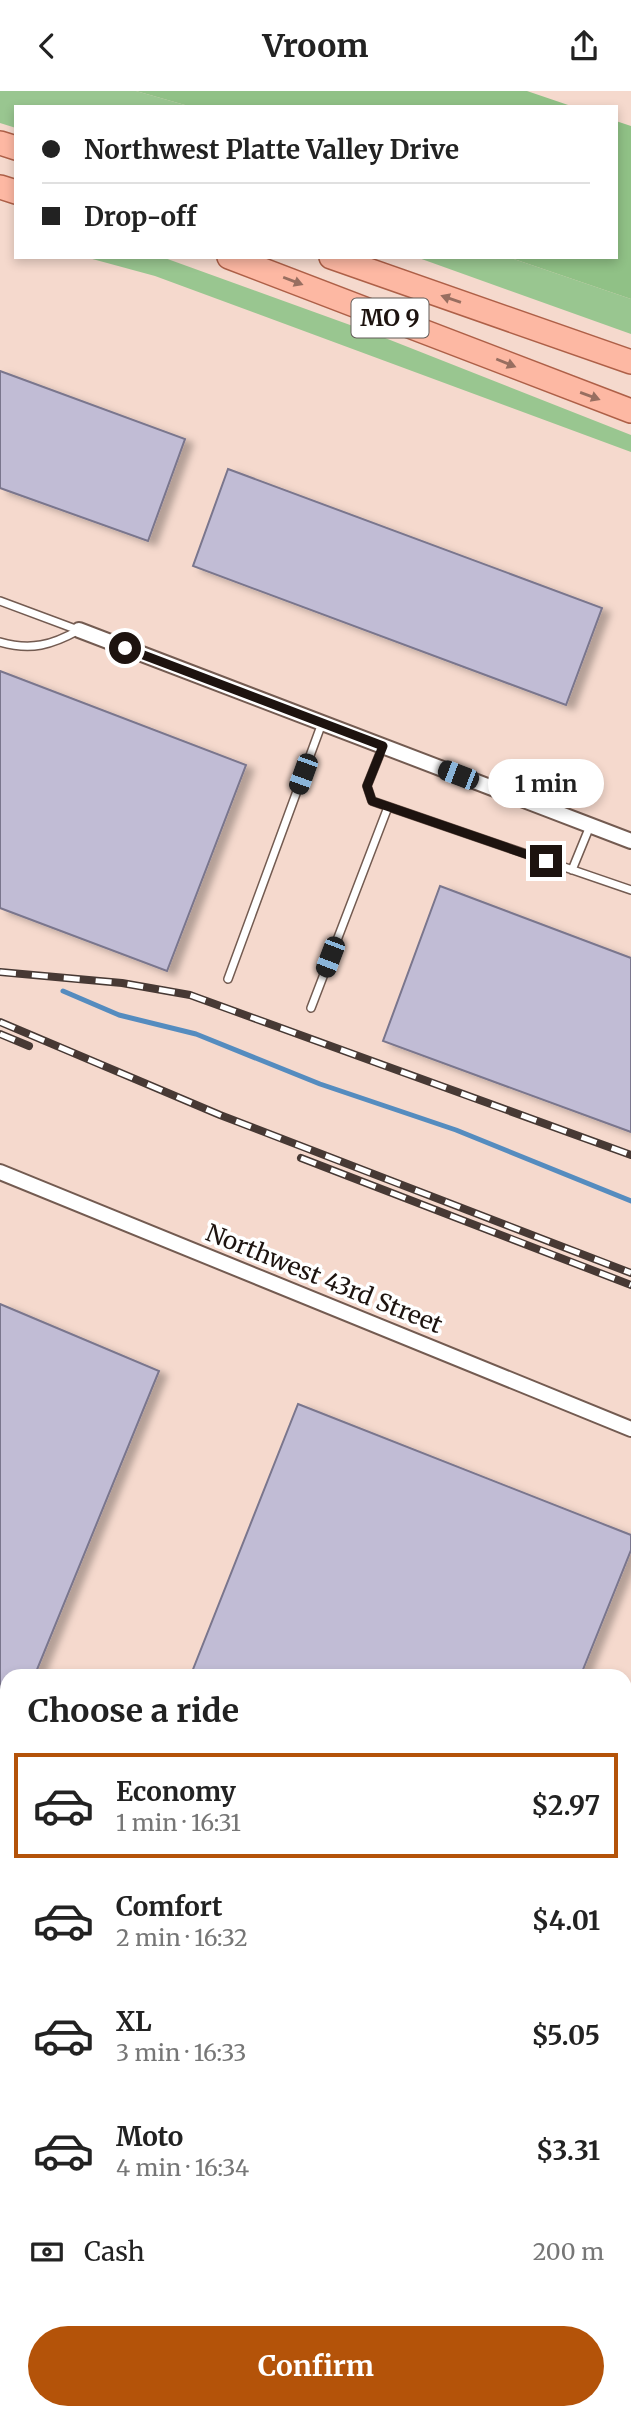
<!DOCTYPE html>
<html lang="en">
<head>
<meta charset="utf-8">
<style>
  :root { --surface:#fff; --page:#f6f6f6; --text:#222; --muted:#767676; --line:#e0e0e0; --accent:#b45309 }
  body { margin:0; font-family:Merriweather,serif; background:var(--page); color:var(--text); height:100vh; display:flex; flex-direction:column; font-size:26px; white-space:nowrap }
  * { box-sizing:border-box; margin:0 }
  p { font-size:23px; color:var(--muted) }
  .icon { flex:none; width:38px; height:38px; fill:none; stroke:currentColor; stroke-width:2; stroke-linecap:round; stroke-linejoin:round }
  .map { position:relative; flex:1; overflow:hidden }
  .side { position:absolute; left:0px; top:1578px; width:632px; height:751px; display:flex; flex-direction:column; background:var(--surface); border-radius:21px 21px 0 0; box-shadow:0 4px 10px #0003 }
  .side>* { flex:none }
  .banner { position:absolute; left:14px; top:14px; width:604px; height:154px; border-radius:0px; box-shadow:0 4px 10px #0003; display:grid; align-content:center; height:154px; padding:0 28px; background:var(--surface) }
  .end { position:absolute; width:32px; height:32px; margin:-16px; border:9px solid #1d130f; background:#fff; box-shadow:0 0 0 4px #fff }
  .from { border-radius:50% }
  .bubble { position:absolute; height:49px; border-radius:24px; background:var(--surface); box-shadow:0 4px 10px #0003; font-size:23px; font-weight:700; line-height:49px; text-align:center }
  .car { position:absolute; width:21px; height:42px; margin:-21px -10px; border-radius:9px; box-shadow:0 0 5px 2px #0007; background:linear-gradient(#222 24%,#8ab4d8 0 40%,#222 0 76%,#8ab4d8 0 86%,#222 0) }
  .banner b { display:flex; align-items:center; gap:24px; height:66px; font-size:26px }
  .banner b+b { border-top:2px solid var(--line) }
  .banner i { width:18px; height:18px; background:var(--text) }
  ul { padding:0; list-style:none }
  li { display:flex; align-items:center; gap:21px; height:105px; margin:0 14px 10px; padding:0 14px; border:4px solid transparent; border-radius:0px }
  li div { flex:1 }
  li b { display:block; font-size:26px }
  li em { font-style:normal; font-weight:700 }
  li.current { border-color:var(--accent) }
  li>.icon { width:63px; height:63px; stroke-width:1.5 }
  h2 { padding:0 28px; font-size:32px; line-height:84px }
  .pay { display:flex; align-items:center; gap:18px; height:77px; padding:0 28px; font-size:26px }
  .pay p { margin-inline-start:auto }
  .cta { display:flex; gap:14px; margin-top:auto; padding:14px 28px }
  .cta a { flex:1; height:80px; border-radius:42px; background:var(--accent); color:#fff; font-size:28px; font-weight:700; line-height:80px; text-align:center }
  header { display:flex; justify-content:space-between; align-items:center; height:91px; padding:0 28px; background:var(--surface); font-size:32px; font-weight:700 }
  .map>svg:first-child { display:block }
  .green { fill:#99c690 }
  .forest { fill:#90c186 }
  .lines { fill:none; stroke-linecap:round; stroke-linejoin:round }
  .stream { stroke:#558cbf; stroke-width:5 }
  .building { fill:#c1bcd5; stroke:#7a768d; stroke-width:2; filter:url(#shadow) }
  .lane-casing { stroke:#735b51; stroke-width:10 }
  .street-casing { stroke:#735b51; stroke-width:18 }
  .primary-casing { stroke:#ae6048; stroke-width:26 }
  .lane { stroke:#fff; stroke-width:7 }
  .street { stroke:#fff; stroke-width:14 }
  .primary { stroke:#fdb8a3; stroke-width:23 }
  .rail-casing { stroke:#473934; stroke-width:8 }
  .rail { stroke:#fff; stroke-width:5; stroke-dasharray:16; stroke-linecap:butt }
  .oneway { fill:#986e60 }
  .route { stroke:#1d130f; stroke-width:9 }
  .labels { text-anchor:middle; stroke-width:7; stroke-linejoin:round; paint-order:stroke }
  .shield { fill:#fff; stroke:#615a57; stroke-width:2 }
  .shield-label { font-size:23px; font-weight:bold; fill:#1d130f }
  .street-label { font-size:24px; fill:#1d130f; stroke:#fff }
</style>
</head>
<body>
<header><svg class="icon" aria-label="back" viewBox="0 0 24 24"><path d="M15 5l-7 7 7 7"/></svg>Vroom<svg class="icon" aria-label="share" viewBox="0 0 24 24"><path d="M12 15V3M7 8l5-5 5 5M5 13v7h14v-7"/></svg></header>
<div class="map">
<svg width="631" height="2328" viewBox="0 0 631 2328">
  <defs>
    <filter id="shadow"><feDropShadow dx="8" dy="4.5" stdDeviation="3.5" flood-color="#0004"/></filter>
  </defs>
  <rect width="100%" height="100%" fill="#f5d9cd"/>
  <path class="green" d="M0 0H136L192 16H16V37L0 32Z
    M85 166H162L375 243 631 344V361L155 185Z
    M416 166H508L631 208V243Z"/>
  <path class="forest" d="M136 0H527L574 16H192Z
    M616 30 631 35V208L508 166H616Z"/>
  <g class="lines">
    <path class="stream" d="M63 900 119 924 196 943 320 993 456 1039 631 1110"/>
  </g>
  <path class="building" d="M0 280 185 348 148 450 0 397Z
    M228 378 602 517 566 614 193 475Z
    M0 580 246 674 167 880 0 817Z
    M440 795 631 867V1041L383 950Z
    M0 1213 159 1280 34 1586H7V1653L0 1670Z
    M298 1313 631 1444V1459L580 1586H190Z
    M625 2249 631 2252V2328H241L226 2322H625Z"/>
  <g class="lines">
    <defs>
      <path id="lane" d="M0 510 78 539
        M0 551C31 560 52 554 79 539
        M383 655 367 695 372 710 631 799
        M572 779 590 735
        M228 888 322 632
        M311 917 388 716
        M625 1963 631 1947
        M625 2066 631 2069
        M0 2082 7 2065
        M0 2315 7 2318
        M18 2322 32 2328"/>
      <path id="street" d="M79 539 631 750
        M0 1081 631 1338
        M0 1887 7 1890
        M625 2137 631 2140"/>
      <path id="primary" d="M0 52 16 57
        M0 96 16 101
        M229 166 631 320
        M331 166 631 271"/>
    </defs>
    <use href="#lane" class="lane-casing"/>
    <use href="#street" class="street-casing"/>
    <use href="#primary" class="primary-casing"/>
    <use href="#lane" class="lane"/>
    <use href="#street" class="street"/>
    <use href="#primary" class="primary"/>
    <defs>
      <path id="rail" d="M0 881 122 892 190 904 631 1064
        M0 931 220 1024 631 1182
        M0 943 29 955
        M301 1067 631 1194"/>
    </defs>
    <use href="#rail" class="rail-casing"/>
    <use href="#rail" class="rail"/>
  </g>
  <defs><path id="oneway-solid" d="M-6-.8H1V-3.2L6.5 0L1 3.2V.8H-6Z" transform="scale(1.75)"/></defs>
  <g class="oneway">
    <use href="#oneway-solid" transform="translate(293 190) rotate(21)"/>
    <use href="#oneway-solid" transform="translate(451 208) rotate(-161)"/>
    <use href="#oneway-solid" transform="translate(506 272) rotate(22)"/>
    <use href="#oneway-solid" transform="translate(590 305) rotate(20)"/>
  </g>
  <g class="lines">
    <path class="route" d="M125 557 383 655 367 695 372 710 546 770"/>
  </g>
  <g class="labels">
    <rect class="shield" x="351.5" y="207.5" width="77" height="39" rx="5"/>
    <g class="shield-label">
      <text x="390" y="235">MO 9</text>
    </g>
    <g class="street-label">
      <text transform="translate(324 1188) rotate(22)" y="8">Northwest 43rd Street</text>
    </g>
  </g>
</svg>
<i class="end from" style="left:125px;top:557px"></i>
<i class="end" style="left:546px;top:770px"></i>
<div class="bubble" style="left:488px;top:668px;width:116px">1 min</div>
<i class="car" style="left:303px;top:683px;rotate:200deg"></i>
<i class="car" style="left:458px;top:684px;rotate:291deg"></i>
<i class="car" style="left:330px;top:866px;rotate:201deg"></i>
<div class="banner">
<b><i class="from"></i>Northwest Platte Valley Drive</b>
<b><i></i>Drop-off</b>
</div>
<section class="side">
<h2>Choose a ride</h2>
<ul>
<li class="current"><svg class="icon" aria-label="car" viewBox="0 0 24 24"><path d="M5 17H2v-5l4-1 3-4h7l3 4 3 1v5h-3M9 17h6M6 11h13"/><circle cx="7" cy="17" r="2"/><circle cx="17" cy="17" r="2"/></svg><div><b>Economy</b><p>1 min · 16:31</p></div><em>$2.97</em></li>
<li><svg class="icon" aria-label="car" viewBox="0 0 24 24"><path d="M5 17H2v-5l4-1 3-4h7l3 4 3 1v5h-3M9 17h6M6 11h13"/><circle cx="7" cy="17" r="2"/><circle cx="17" cy="17" r="2"/></svg><div><b>Comfort</b><p>2 min · 16:32</p></div><em>$4.01</em></li>
<li><svg class="icon" aria-label="car" viewBox="0 0 24 24"><path d="M5 17H2v-5l4-1 3-4h7l3 4 3 1v5h-3M9 17h6M6 11h13"/><circle cx="7" cy="17" r="2"/><circle cx="17" cy="17" r="2"/></svg><div><b>XL</b><p>3 min · 16:33</p></div><em>$5.05</em></li>
<li><svg class="icon" aria-label="car" viewBox="0 0 24 24"><path d="M5 17H2v-5l4-1 3-4h7l3 4 3 1v5h-3M9 17h6M6 11h13"/><circle cx="7" cy="17" r="2"/><circle cx="17" cy="17" r="2"/></svg><div><b>Moto</b><p>4 min · 16:34</p></div><em>$3.31</em></li>
</ul>
<div class="pay"><svg class="icon" aria-label="cash" viewBox="0 0 24 24"><path d="M3 7h18v10H3z"/><circle cx="12" cy="12" r="2"/></svg>Cash<p>200 m</p></div>
<div class="cta"><a>Confirm</a></div>
</section>
</div>
</body>
</html>
